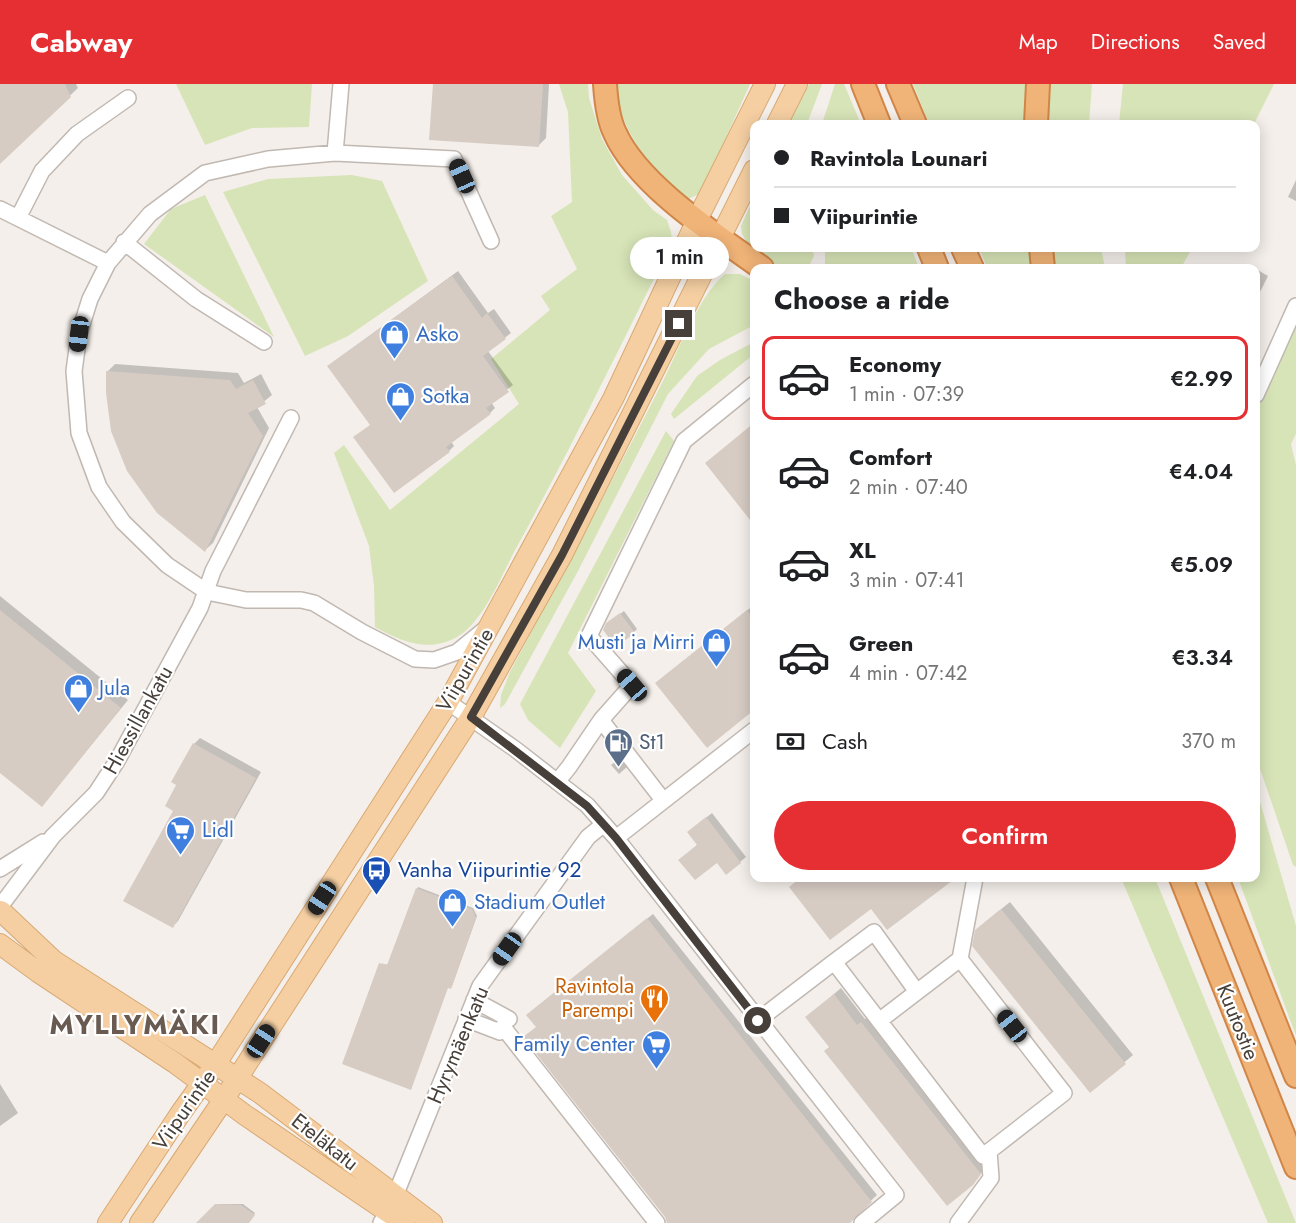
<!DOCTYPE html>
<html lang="en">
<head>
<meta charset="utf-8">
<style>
  :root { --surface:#fff; --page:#f2f2f2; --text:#202124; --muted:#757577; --line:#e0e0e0; --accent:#e62f33 }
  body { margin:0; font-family:Jost,sans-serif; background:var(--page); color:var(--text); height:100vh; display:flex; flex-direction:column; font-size:22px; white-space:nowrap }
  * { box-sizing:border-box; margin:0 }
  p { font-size:20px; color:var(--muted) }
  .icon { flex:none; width:33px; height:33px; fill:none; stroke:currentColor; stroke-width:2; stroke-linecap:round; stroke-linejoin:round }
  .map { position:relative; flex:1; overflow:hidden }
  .panel { position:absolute; left:750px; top:180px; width:510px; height:618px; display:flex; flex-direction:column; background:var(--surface); border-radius:12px; box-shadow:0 3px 15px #0003 }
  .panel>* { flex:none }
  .guide { position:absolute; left:750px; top:36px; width:510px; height:132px; border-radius:12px; box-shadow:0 3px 15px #0003; display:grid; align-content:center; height:132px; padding:0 24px; background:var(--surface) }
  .end { position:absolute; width:27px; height:27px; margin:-14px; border:8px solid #473f39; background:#fff; box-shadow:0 0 0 3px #fff }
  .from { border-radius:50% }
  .bubble { position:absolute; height:42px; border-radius:21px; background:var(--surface); box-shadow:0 3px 15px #0003; font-size:20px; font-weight:600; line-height:42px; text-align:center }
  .car { position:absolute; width:18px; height:36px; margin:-18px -9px; border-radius:8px; box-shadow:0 0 4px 2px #0007; background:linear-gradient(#222 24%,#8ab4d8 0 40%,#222 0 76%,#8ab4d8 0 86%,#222 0) }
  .guide b { display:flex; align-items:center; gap:21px; height:57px; font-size:22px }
  .guide b+b { border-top:2px solid var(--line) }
  .guide i { width:15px; height:15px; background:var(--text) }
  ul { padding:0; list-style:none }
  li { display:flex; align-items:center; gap:18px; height:84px; margin:0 12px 9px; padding:0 12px; border:3px solid transparent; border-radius:12px }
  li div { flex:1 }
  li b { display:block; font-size:22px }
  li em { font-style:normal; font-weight:600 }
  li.active { border-color:var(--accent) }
  li>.icon { width:54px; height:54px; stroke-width:1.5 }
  h2 { padding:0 24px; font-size:27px; line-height:72px }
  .pay { display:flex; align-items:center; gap:15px; height:66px; padding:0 24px; font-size:22px }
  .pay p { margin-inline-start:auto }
  .primary-button { display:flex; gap:12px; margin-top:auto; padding:12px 24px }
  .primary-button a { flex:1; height:69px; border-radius:36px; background:var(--accent); color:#fff; font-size:24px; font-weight:600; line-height:69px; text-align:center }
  header { display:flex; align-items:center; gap:36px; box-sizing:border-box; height:84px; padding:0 30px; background:var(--accent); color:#fff }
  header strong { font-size:28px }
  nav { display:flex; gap:33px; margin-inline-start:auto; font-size:21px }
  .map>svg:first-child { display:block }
  .green { fill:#d7e4b7 }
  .shadow { fill:#0003 }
  .building { fill:#d7ccc4 }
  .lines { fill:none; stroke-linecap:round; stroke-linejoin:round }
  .minor-casing { stroke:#c1b8b1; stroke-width:18 }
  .major-casing { stroke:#d9a973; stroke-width:22 }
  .highway-casing { stroke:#d08648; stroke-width:26 }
  .minor { stroke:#fff; stroke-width:15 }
  .major { stroke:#f5cfa2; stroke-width:20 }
  .highway { stroke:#f1b478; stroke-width:22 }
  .route { stroke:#473f39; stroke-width:8 }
  .labels { text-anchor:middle; stroke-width:4.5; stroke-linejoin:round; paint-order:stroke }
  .shop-label { font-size:21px; fill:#366cbe; stroke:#fff; text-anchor:start }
  .street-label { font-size:21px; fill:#473f39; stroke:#fff }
  .service-label { font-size:21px; fill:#4e5e75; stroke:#fff; text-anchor:start }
  .transit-label { font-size:21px; fill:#164399; stroke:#fff; text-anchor:start }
  .food-label { font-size:21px; fill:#c56008; stroke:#fff; text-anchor:end }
  .district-label { font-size:27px; font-weight:bold; letter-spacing:1.5px; fill:#695b51; stroke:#fff }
</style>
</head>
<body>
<header>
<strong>Cabway</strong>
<nav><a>Map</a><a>Directions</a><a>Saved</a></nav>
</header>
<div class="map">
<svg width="1296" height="1139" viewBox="0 0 1296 1139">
  <rect width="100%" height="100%" fill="#f4efea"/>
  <path class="green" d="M176 0H312L309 43 252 44 205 61Z
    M559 0H588L589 14 602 55 622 91 653 126 667 136 671 148 672 159C620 262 570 367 514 468 501 493 484 535 460 551 431 570 402 558 375 543L374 502 369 462 334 369 344 361 390 426 519 320 491 275 550 226 541 212 577 185 551 132 572 118 568 28Z
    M615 0H750L701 109 688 115C653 92 618 43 615 0Z
    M809 0H822L807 40H789Z
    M835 0H844L861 40H822Z
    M913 0H1026V40H929Z
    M1050 0H1092L1089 40H1048Z
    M1123 0H1274L1254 40H1119Z
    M352 91 382 97 428 197 348 252 305 272 223 108 268 95Z
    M205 111 274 253 144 160 171 125Z
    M754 113V164H812L814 172 808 184H781L750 163 742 150 741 142Z
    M825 164H911L919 184H825Z
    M979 164H1030L1031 184H987Z
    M1051 164H1101L1105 184H1054Z
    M1125 164H1192L1181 184H1126Z
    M725 190H740L754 197V241L709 265 668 310 578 487 505 620 500 624 501 611 510 588C560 494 611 400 659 305 676 273 698 212 725 190Z
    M1296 241V350L1291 360 1296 381V783L1293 781 1256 673V328Z
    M754 258V270L674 335 671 330 697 292 720 276Z
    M666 347 674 357 568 569 596 607 560 664 528 636 520 620Z
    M1256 704 1296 842V952L1238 794H1256Z
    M1121 794H1155L1296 1139H1268Z"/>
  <path class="shadow" d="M0 0H76L78 4 0 78Z
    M434 0H549L546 54 538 62Z
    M1296 96V117L1288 113Z
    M1246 180 1254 184H1242Z
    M1256 185 1268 192 1256 216Z
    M458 187 488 229 494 225 511 249 488 267 513 301 491 318 495 324 490 329 451 357 454 362 449 367 371 340 335 277Z
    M115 280 238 289 244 299 261 290 272 311 257 323 269 344 213 459 205 466 108 287Z
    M754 339V439L707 379Z
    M0 512 128 616 49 713 0 687Z
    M754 521V624L707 662 663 593Z
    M624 527 637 545 634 548 612 536Z
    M200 654 261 688 178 837 173 842 178 701 194 660Z
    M620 674 627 683 619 690 611 681Z
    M712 729 746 773 740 778 680 776 698 760 694 743Z
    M800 794H954L888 844 872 823 791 803Z
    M418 803 473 824 477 832 452 902 380 879 389 881Z
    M1010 818 1133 971 1090 1007 985 838Z
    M653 830 877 1111 847 1139H670L537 943 533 926Z
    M841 904 865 935 869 932 987 1082 972 1100 831 962 815 926Z
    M0 1000 18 1029 0 1042Z
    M218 1120H243L255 1129 248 1139H198Z"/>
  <path class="building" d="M0 0H65L71 13 0 80Z
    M433 0H543L539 63 429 56Z
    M452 192 482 234 487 229 506 255 483 272 509 308 486 324 491 330 446 363 450 368 394 409 353 353 370 341 327 282Z
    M106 287 230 296 236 305 253 296 266 320 248 329 263 352 205 468 157 429 127 387 111 347 106 309Z
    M754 339V441L705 379Z
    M0 526 121 624 42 723 0 689Z
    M747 526 754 536V626L707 664 655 599Z
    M620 529 635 549 616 563 603 546 606 539Z
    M193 659 256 694 173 844 123 817 173 727 165 722 176 701 171 698Z
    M706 733 741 779 726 791 717 779 695 796 678 776 697 761 687 748Z
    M800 794H956L887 846 871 825 830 856 789 803Z
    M416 804 472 825 476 834 451 905 448 904 411 1006 342 980 379 879 387 881Z
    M1001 825 1126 980 1090 1009 972 862 975 846Z
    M647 834 872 1118 850 1139H667L665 1133 523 953 536 943 526 931Z
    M834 910 857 941 861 938 981 1090 973 1101 947 1122 824 967 829 963 805 933Z
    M215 1120 241 1121 255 1131 249 1139H196Z"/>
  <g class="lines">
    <defs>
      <path id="minor" d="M335 69 341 0
        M0 125 108 179
        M18 134 42 87 77 50 128 14
        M124 158 196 215 264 258
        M1256 311 1296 222
        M484 546 457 568 434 576 415 575 362 548 314 519 301 516H246L207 508 167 481 123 438 99 403 79 349 74 287 79 250 90 215 108 179 150 130 205 89 268 75 335 69 454 75 491 157
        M448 618 515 665 587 721 616 754 896 1111 862 1139
        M601 636 632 601 589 552 684 357 754 300
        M557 698 569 683 601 636 663 716
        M616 754 754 646
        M0 785 43 758
        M2 820 53 752 96 709 117 677 200 524 213 487 291 334
        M834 878 874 848 917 908
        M474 916 509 935
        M466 935 500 948
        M757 937 834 878 983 1072 1064 1009 960 875 975 794
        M879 937 960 875
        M503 943 657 1139
        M381 1139 395 1112 480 902 588 753 604 740
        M958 1139 991 1094 989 1067"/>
      <path id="major" d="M777 40 797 0
        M1 827 54 877 260 1009 432 1139
        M0 860 38 888 175 979 245 1031 404 1139
        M108 1139 180 1030 215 981 448 618 613 315 697 136 765 0
        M140 1139 224 1015 471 633 562 471 754 86"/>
      <path id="highway" d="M605 0C606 16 608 35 615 49 638 101 716 151 762 184
        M863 0 879 40
        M898 0 915 40
        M1036 40 1038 0
        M929 164 937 184
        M963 164 972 184
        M1041 164 1043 184
        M1181 794 1296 1083
        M1217 794 1296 992"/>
    </defs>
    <use href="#minor" class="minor-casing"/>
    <use href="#major" class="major-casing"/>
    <use href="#highway" class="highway-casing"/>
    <use href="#minor" class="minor"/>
    <use href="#major" class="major"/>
    <use href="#highway" class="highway"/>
  </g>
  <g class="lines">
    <path class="route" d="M679 240 562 471 471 633 587 722 616 754 758 937"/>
  </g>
  <defs>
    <symbol id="shop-pin" viewBox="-11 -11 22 30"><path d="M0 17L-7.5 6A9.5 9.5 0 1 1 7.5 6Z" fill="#3f7fe0" stroke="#fff"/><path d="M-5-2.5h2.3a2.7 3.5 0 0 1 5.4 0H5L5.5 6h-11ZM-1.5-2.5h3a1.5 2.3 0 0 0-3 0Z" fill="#fff"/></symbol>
    <symbol id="fuel-pin" viewBox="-11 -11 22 30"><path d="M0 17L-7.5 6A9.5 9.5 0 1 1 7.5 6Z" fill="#5c6f8a" stroke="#fff"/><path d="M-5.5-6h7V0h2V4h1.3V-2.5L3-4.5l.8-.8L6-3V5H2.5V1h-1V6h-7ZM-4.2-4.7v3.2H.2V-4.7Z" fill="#fff"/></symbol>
    <symbol id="supermarket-pin" viewBox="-11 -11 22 30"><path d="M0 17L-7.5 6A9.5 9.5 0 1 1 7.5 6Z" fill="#3f7fe0" stroke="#fff"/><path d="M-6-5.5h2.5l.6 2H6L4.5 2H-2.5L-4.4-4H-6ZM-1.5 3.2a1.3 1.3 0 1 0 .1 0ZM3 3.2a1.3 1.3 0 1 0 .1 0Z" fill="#fff"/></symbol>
    <symbol id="bus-pin" viewBox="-11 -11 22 30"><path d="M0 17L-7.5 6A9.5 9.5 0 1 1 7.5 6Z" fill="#1a4fb4" stroke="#fff"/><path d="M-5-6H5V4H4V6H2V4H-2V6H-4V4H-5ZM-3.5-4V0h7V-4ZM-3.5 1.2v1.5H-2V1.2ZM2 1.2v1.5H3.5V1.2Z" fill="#fff"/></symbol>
    <symbol id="restaurant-pin" viewBox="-11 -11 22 30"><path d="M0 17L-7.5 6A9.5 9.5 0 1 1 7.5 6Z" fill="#e8710a" stroke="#fff"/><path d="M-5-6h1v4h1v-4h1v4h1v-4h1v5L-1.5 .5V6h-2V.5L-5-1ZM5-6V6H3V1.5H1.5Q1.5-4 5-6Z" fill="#fff"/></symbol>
  </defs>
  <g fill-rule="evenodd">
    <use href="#shop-pin" x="378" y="234" width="33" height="45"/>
    <use href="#shop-pin" x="384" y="296" width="33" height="45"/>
    <use href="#shop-pin" x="700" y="542" width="33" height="45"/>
    <use href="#shop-pin" x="62" y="588" width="33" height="45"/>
    <use href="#fuel-pin" x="602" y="642" width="33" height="45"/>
    <use href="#supermarket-pin" x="164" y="730" width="33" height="45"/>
    <use href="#bus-pin" x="360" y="770" width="33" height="45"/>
    <use href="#shop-pin" x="436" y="802" width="33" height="45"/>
    <use href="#restaurant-pin" x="638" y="898" width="33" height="45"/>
    <use href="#supermarket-pin" x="640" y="944" width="33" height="45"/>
  </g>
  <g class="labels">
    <g class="shop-label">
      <text x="416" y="257">Asko</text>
      <text x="422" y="319">Sotka</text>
      <text x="695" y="565" text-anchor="end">Musti ja Mirri</text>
      <text x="99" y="611">Jula</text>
      <text x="202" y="753">Lidl</text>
      <text x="474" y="825">Stadium Outlet</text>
      <text x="635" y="967" text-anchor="end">Family Center</text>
    </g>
    <g class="street-label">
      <text transform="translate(465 586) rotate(-60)" y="7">Viipurintie</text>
      <text transform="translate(138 636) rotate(-61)" y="7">Hiessillankatu</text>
      <text transform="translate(1238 938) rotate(68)" y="7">Kuutostie</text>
      <text transform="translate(458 961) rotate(-67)" y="7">Hyrymäenkatu</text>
      <text transform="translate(184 1026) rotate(-55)" y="7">Viipurintie</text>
      <text transform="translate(325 1058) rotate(38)" y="7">Eteläkatu</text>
    </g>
    <g class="service-label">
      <text x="639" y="665">St1</text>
    </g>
    <g class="transit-label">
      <text x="398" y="793">Vanha Viipurintie 92</text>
    </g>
    <g class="food-label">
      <text x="634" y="909">Ravintola<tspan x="634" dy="24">Parempi</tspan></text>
    </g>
    <g class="district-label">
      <text x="135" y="950">MYLLYMÄKI</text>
    </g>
  </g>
</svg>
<i class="end from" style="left:758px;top:937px"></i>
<i class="end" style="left:679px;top:240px"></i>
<div class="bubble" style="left:630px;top:153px;width:99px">1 min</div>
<i class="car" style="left:462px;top:92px;rotate:336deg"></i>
<i class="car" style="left:79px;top:250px;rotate:187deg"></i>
<i class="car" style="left:632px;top:601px;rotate:319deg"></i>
<i class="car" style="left:322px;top:814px;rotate:213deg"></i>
<i class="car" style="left:507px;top:865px;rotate:215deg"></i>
<i class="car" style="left:1012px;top:942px;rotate:322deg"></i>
<i class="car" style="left:261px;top:957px;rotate:33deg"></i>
<div class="guide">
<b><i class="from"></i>Ravintola Lounari</b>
<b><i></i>Viipurintie</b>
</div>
<section class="panel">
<h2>Choose a ride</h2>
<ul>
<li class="active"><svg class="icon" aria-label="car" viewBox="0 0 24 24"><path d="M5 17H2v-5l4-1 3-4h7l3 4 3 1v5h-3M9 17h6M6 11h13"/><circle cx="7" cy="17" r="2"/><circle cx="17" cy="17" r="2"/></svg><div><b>Economy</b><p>1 min · 07:39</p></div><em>€2.99</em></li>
<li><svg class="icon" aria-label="car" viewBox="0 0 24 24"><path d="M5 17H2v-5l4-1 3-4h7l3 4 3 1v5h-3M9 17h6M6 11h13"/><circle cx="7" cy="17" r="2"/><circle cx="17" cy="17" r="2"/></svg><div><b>Comfort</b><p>2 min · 07:40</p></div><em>€4.04</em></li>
<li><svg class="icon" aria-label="car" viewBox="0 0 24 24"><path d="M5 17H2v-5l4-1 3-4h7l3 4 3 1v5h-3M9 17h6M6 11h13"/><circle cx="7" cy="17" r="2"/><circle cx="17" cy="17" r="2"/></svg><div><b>XL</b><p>3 min · 07:41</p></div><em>€5.09</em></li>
<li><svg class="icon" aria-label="car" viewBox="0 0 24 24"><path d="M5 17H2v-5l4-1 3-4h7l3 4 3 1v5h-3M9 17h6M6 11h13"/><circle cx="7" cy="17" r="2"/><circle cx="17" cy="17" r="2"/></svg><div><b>Green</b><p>4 min · 07:42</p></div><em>€3.34</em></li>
</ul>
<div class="pay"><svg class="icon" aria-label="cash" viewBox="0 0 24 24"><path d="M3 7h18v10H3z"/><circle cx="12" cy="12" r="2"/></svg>Cash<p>370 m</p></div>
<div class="primary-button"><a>Confirm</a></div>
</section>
</div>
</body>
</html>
